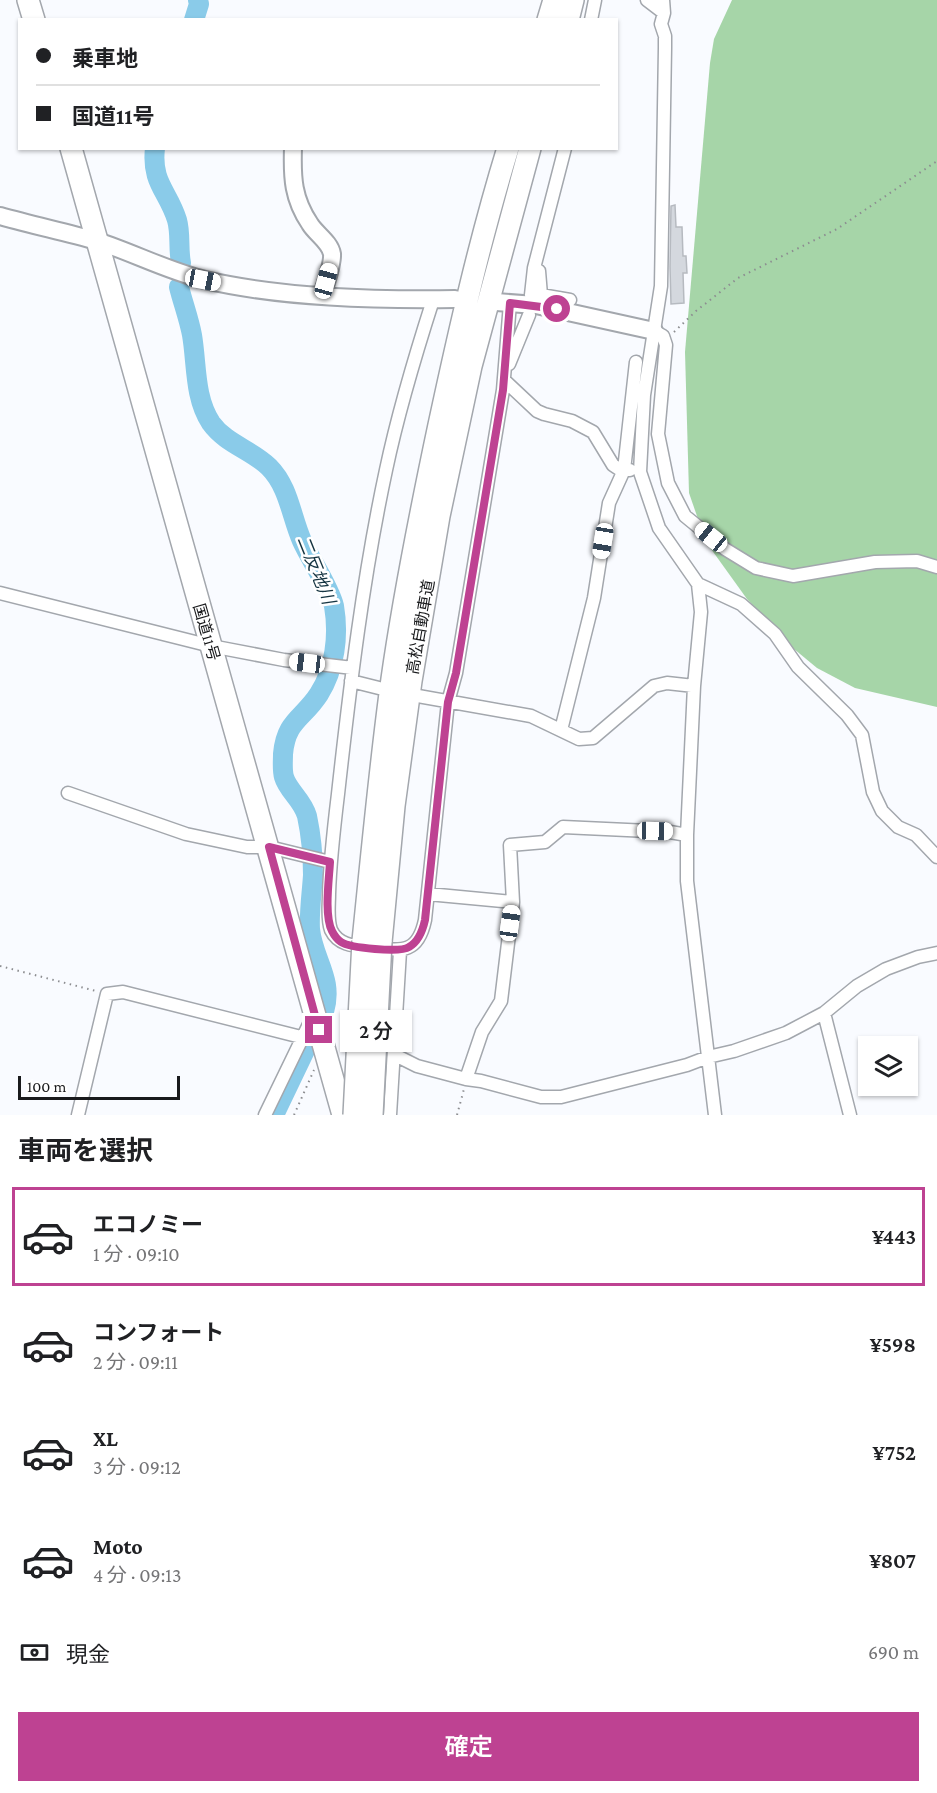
<!DOCTYPE html>
<html lang="ja">
<head>
<meta charset="utf-8">
<style>
  :root { --surface:#fff; --page:#f2f2f2; --text:#202124; --muted:#757577; --line:#e0e0e0; --accent:#be4292 }
  body { margin:0; font-family:"Crimson Pro","Noto Sans JP",serif; background:var(--page); color:var(--text); height:100vh; display:flex; flex-direction:column; font-size:22px; white-space:nowrap }
  * { box-sizing:border-box; margin:0 }
  p { font-size:20px; color:var(--muted) }
  .icon { flex:none; width:33px; height:33px; fill:none; stroke:currentColor; stroke-width:2; stroke-linecap:round; stroke-linejoin:round }
  .map { position:relative; height:1115px; overflow:hidden }
  .panel { display:flex; flex-direction:column; background:var(--surface); flex:1 }
  .panel>* { flex:none }
  .banner { position:absolute; left:18px; top:18px; width:600px; height:132px; border-radius:0px; box-shadow:0 2px 4px #0004; display:grid; align-content:center; height:132px; padding:0 18px; background:var(--surface) }
  .buttons { position:absolute; left:858px; top:1036px; display:grid; gap:12px }
  .buttons a { display:grid; place-items:center; width:60px; height:60px; border-radius:0px; background:var(--surface); box-shadow:0 2px 4px #0004; font-size:30px }
  .scale { position:absolute; left:18px; bottom:15px; width:162px; box-sizing:border-box; padding-left:6px; border:3px solid #191a1c; border-top:0; font-size:16px; line-height:21px; white-space:nowrap; color:#191a1c; -webkit-text-stroke:4px #fff; paint-order:stroke }
  .end { position:absolute; width:27px; height:27px; margin:-14px; border:8px solid #be4292; background:#fff; box-shadow:0 0 0 3px #fff }
  .from { border-radius:50% }
  .bubble { position:absolute; height:42px; border-radius:0px; background:var(--surface); box-shadow:0 2px 4px #0004; font-size:20px; font-weight:600; line-height:42px; text-align:center }
  .car { position:absolute; width:18px; height:36px; margin:-18px -9px; border-radius:8px; box-shadow:0 0 4px 2px #0007; background:linear-gradient(#fff 24%,#345 0 40%,#fff 0 76%,#345 0 86%,#fff 0) }
  .banner b { display:flex; align-items:center; gap:21px; height:57px; font-size:22px }
  .banner b+b { border-top:2px solid var(--line) }
  .banner i { width:15px; height:15px; background:var(--text) }
  ul { padding:0; list-style:none }
  li { display:flex; align-items:center; gap:18px; height:99px; margin:0 12px 9px; padding:0 6px; border:3px solid transparent; border-radius:0px }
  li div { flex:1 }
  li b { display:block; font-size:22px }
  li em { font-style:normal; font-weight:600 }
  li.active { border-color:var(--accent) }
  li>.icon { width:54px; height:54px; stroke-width:1.5 }
  h2 { padding:0 18px; font-size:27px; line-height:72px }
  .pay { display:flex; align-items:center; gap:15px; height:66px; padding:0 18px; font-size:22px }
  .pay p { margin-inline-start:auto }
  .cta { display:flex; gap:12px; margin-top:auto; padding:12px 18px }
  .cta a { flex:1; height:69px; border-radius:0px; background:var(--accent); color:#fff; font-size:24px; font-weight:600; line-height:69px; text-align:center }
  .map>svg:first-child { display:block }
  .forest { fill:#a6d5a8 }
  .lines { fill:none; stroke-linecap:round; stroke-linejoin:round }
  .river { stroke:#8acbe9; stroke-width:20 }
  .building { fill:#d4d8de; stroke:#b6bac0; stroke-width:1.5 }
  .street-casing { stroke:#a3a7ad; stroke-width:15 }
  .secondary-casing { stroke:#a3a7ad; stroke-width:20 }
  .highway-casing { stroke:#a3a7ad; stroke-width:24 }
  .path { stroke:#8c8d90; stroke-width:2; stroke-dasharray:1.5 4.5; stroke-linecap:butt }
  .street { stroke:#fff; stroke-width:12 }
  .secondary { stroke:#fff; stroke-width:16 }
  .highway { stroke:#fff; stroke-width:21 }
  .highway-bridge-casing { stroke:#a3a7ad; stroke-width:24; stroke-linecap:butt }
  .highway-bridge { stroke:#fff; stroke-width:21 }
  .route { stroke:#be4292; stroke-width:8 }
  .labels { text-anchor:middle; stroke-width:5; stroke-linejoin:round; paint-order:stroke }
  .street-label { font-size:16px; fill:#191a1c; stroke:#fff }
  .water-label { font-size:18px; font-style:italic; fill:#163542; stroke:#fff }
</style>
</head>
<body>
<div class="map">
<svg width="937" height="1115" viewBox="0 0 937 1115">
  <rect width="100%" height="100%" fill="#f9fbff"/>
  <path class="forest" d="M732 0H937V707L855 688 817 668 788 644 747 599 706 542 689 493 685 352 710 63 714 39Z"/>
  <g class="lines">
    <path class="river" d="M194 20 199 4 198 0
      M155 148C151 183 168 191 177 220 181 234 178 248 181 263
      M179 287C183 303 189 319 192 335 197 364 194 397 211 423 226 444 252 450 269 467 289 487 291 516 302 541 310 559 330 588 334 606 339 635 335 669 319 694 303 719 286 720 283 754 283 762 282 770 284 777 288 791 302 799 307 816 311 835 313 855 313 875 312 892 309 911 310 929 313 960 334 978 324 1012
      M274 1115 310 1040"/>
  </g>
  <path class="building" d="M675 205 676 227H682L683 256H686L687 273H683L684 303 671 304 670 267 671 206Z"/>
  <g class="lines">
    <defs>
      <path id="street" d="M647 0 664 13
        M663 0 664 13 661 24 665 36V48L661 286 644 395 640 472 659 528 698 584 701 612 694 686 687 835V881L715 1115
        M591 20 595 0
        M539 271 541 295 570 300
        M531 295 534 268 565 148
        M433 300C415 356 398 413 386 470 363 577 350 686 338 794 334 827 330 860 329 894 329 905 327 919 331 930 339 947 358 946 374 948 403 951 418 953 425 920L448 702 456 673 503 390 510 303
        M654 331 663 336 666 345 658 434 668 483 685 516 696 525 725 549 756 568 793 576 875 562 917 561 937 567
        M509 364 529 315
        M504 380 537 411 544 414 572 421 593 432 613 465 619 469 630 470
        M698 584 741 604 775 634 798 667 847 715 862 735 873 792 882 811 898 827 916 835 937 857
        M0 593 211 646 284 660 353 668
        M351 681 379 688
        M418 696 531 716 579 739 593 738 654 686 667 683 694 686
        M561 730 594 598 609 503 624 470 636 362
        M68 793 186 834 247 847H269L330 862
        M428 894 513 902
        M824 1013 850 1115
        M395 1055 417 1066 466 1079 481 1081 541 1097H561L687 1065 708 1057 734 1051 786 1033 824 1013 857 986 886 969 918 957 937 953
        M466 1079 482 1032 501 1001 513 902 510 845 545 842 563 827 670 832 687 835
        M78 1115 107 994 123 992 301 1037
        M265 1115 314 1014
        M390 1115 400 951"/>
      <path id="secondary" d="M293 148C292 178 293 199 310 224 316 234 330 242 332 254 333 264 325 285 322 295
        M0 216C32 225 65 232 97 241 134 253 168 271 205 280 284 298 374 300 455 299
        M496 302 536 305 654 331"/>
      <path id="highway" d="M28 0 34 20
        M548 20 554 0
        M568 20 573 0
        M71 148 343 1115
        M363 941C372 854 380 766 392 679 404 594 421 510 439 425 459 332 480 239 508 148
        M381 942 394 806 411 681 439 516 471 366 530 148"/>
    </defs>
    <use href="#street" class="street-casing"/>
    <use href="#secondary" class="secondary-casing"/>
    <use href="#highway" class="highway-casing"/>
    <path class="path" d="M674 332 696 311 738 278 837 229 937 161
      M0 966 96 991
      M294 1115 314 1070
      M457 1115 464 1089"/>
    <use href="#street" class="street"/>
    <use href="#secondary" class="secondary"/>
    <use href="#highway" class="highway"/>
    <defs>
      <path id="highway-bridge" d="M354 1115 363 941
        M372 1115 381 942"/>
    </defs>
    <use href="#highway-bridge" class="highway-bridge-casing"/>
    <use href="#highway-bridge" class="highway-bridge"/>
  </g>
  <g class="lines">
    <path class="route" d="M319 1030 269 847 330 862C329 880 324 915 332 931 334 935 338 940 341 942 350 948 400 953 409 947 418 942 423 929 425 920L448 702 456 673 503 390 510 303 557 309"/>
  </g>
  <g class="labels">
    <g class="street-label">
      <text transform="translate(420 627) rotate(-80)" y="6">高松自動車道</text>
      <text transform="translate(207 632) rotate(74)" y="6">国道11号</text>
    </g>
    <g class="water-label">
      <text transform="translate(316 570) rotate(68)" y="6">二反地川</text>
    </g>
  </g>
</svg>
<div class="buttons">
<a><svg class="icon" aria-label="layers" viewBox="0 0 24 24"><path d="M12 4l9 5-9 5-9-5zM3 14l9 5 9-5"/></svg></a>
</div>
<div class="scale">100 m</div>
<i class="end from" style="left:557px;top:309px"></i>
<i class="end" style="left:319px;top:1030px"></i>
<div class="bubble" style="left:340px;top:1010px;width:72px">2 分</div>
<i class="car" style="left:203px;top:280px;rotate:101deg"></i>
<i class="car" style="left:326px;top:281px;rotate:15deg"></i>
<i class="car" style="left:711px;top:537px;rotate:309deg"></i>
<i class="car" style="left:603px;top:541px;rotate:189deg"></i>
<i class="car" style="left:307px;top:663px;rotate:277deg"></i>
<i class="car" style="left:655px;top:831px;rotate:91deg"></i>
<i class="car" style="left:510px;top:923px;rotate:8deg"></i>
<div class="banner">
<b><i class="from"></i>乗車地</b>
<b><i></i>国道11号</b>
</div>
</div>
<section class="panel">
<h2>車両を選択</h2>
<ul>
<li class="active"><svg class="icon" aria-label="car" viewBox="0 0 24 24"><path d="M5 17H2v-5l4-1 3-4h7l3 4 3 1v5h-3M9 17h6M6 11h13"/><circle cx="7" cy="17" r="2"/><circle cx="17" cy="17" r="2"/></svg><div><b>エコノミー</b><p>1 分 · 09:10</p></div><em>¥443</em></li>
<li><svg class="icon" aria-label="car" viewBox="0 0 24 24"><path d="M5 17H2v-5l4-1 3-4h7l3 4 3 1v5h-3M9 17h6M6 11h13"/><circle cx="7" cy="17" r="2"/><circle cx="17" cy="17" r="2"/></svg><div><b>コンフォート</b><p>2 分 · 09:11</p></div><em>¥598</em></li>
<li><svg class="icon" aria-label="car" viewBox="0 0 24 24"><path d="M5 17H2v-5l4-1 3-4h7l3 4 3 1v5h-3M9 17h6M6 11h13"/><circle cx="7" cy="17" r="2"/><circle cx="17" cy="17" r="2"/></svg><div><b>XL</b><p>3 分 · 09:12</p></div><em>¥752</em></li>
<li><svg class="icon" aria-label="car" viewBox="0 0 24 24"><path d="M5 17H2v-5l4-1 3-4h7l3 4 3 1v5h-3M9 17h6M6 11h13"/><circle cx="7" cy="17" r="2"/><circle cx="17" cy="17" r="2"/></svg><div><b>Moto</b><p>4 分 · 09:13</p></div><em>¥807</em></li>
</ul>
<div class="pay"><svg class="icon" aria-label="cash" viewBox="0 0 24 24"><path d="M3 7h18v10H3z"/><circle cx="12" cy="12" r="2"/></svg>現金<p>690 m</p></div>
<div class="cta"><a>確定</a></div>
</section>
</body>
</html>
